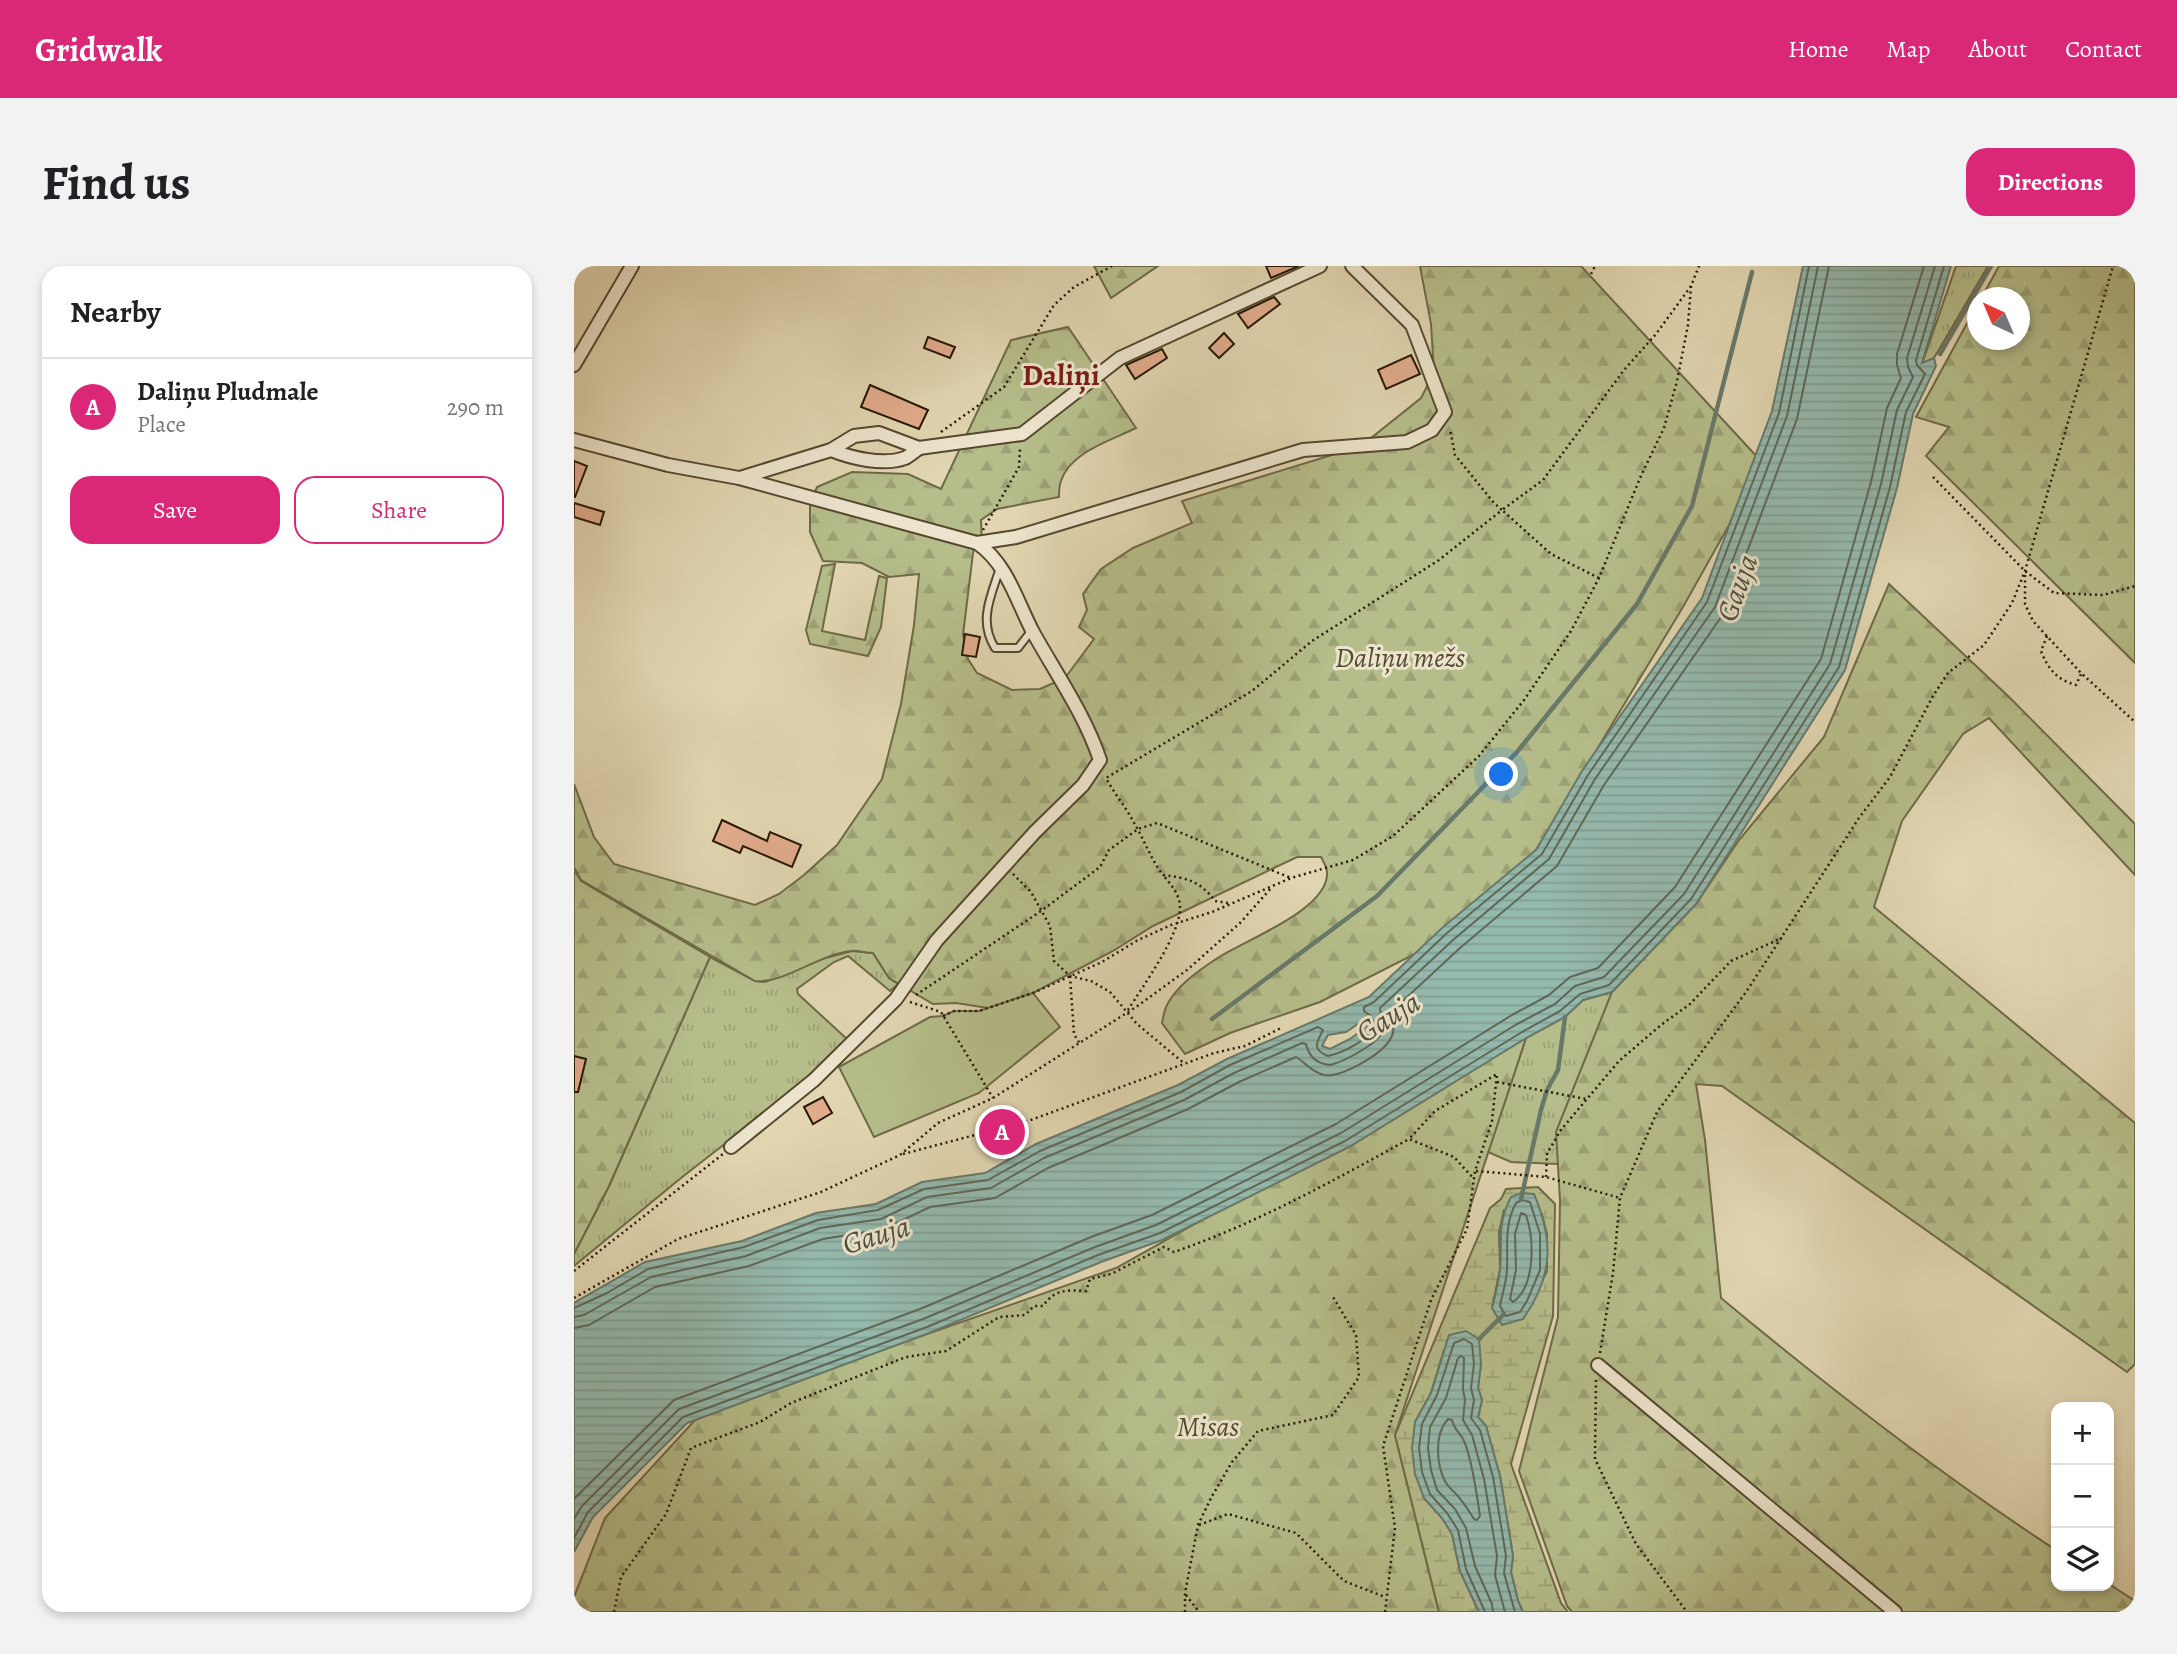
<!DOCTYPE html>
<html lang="en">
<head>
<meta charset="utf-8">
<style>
  :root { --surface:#fff; --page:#f2f2f2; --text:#202124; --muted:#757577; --line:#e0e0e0; --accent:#db2777 }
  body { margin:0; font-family:Alegreya,serif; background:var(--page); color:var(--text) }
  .controls { position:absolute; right:21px; bottom:21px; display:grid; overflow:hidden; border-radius:14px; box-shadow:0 4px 10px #0003 }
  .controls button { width:63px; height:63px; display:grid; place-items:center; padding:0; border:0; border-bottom:2px solid var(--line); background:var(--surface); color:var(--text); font:35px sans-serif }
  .compass { position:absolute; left:1393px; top:21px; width:63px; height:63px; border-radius:50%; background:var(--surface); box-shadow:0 4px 10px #0003; rotate:316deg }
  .you { position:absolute; left:928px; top:509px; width:24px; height:24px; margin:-18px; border:5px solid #fff; border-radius:50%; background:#1a73e8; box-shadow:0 0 0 10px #1a73e833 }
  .badge { display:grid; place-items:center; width:46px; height:46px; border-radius:50%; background:var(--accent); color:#fff; font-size:23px; font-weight:700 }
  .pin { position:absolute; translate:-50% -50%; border:4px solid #fff; box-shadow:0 2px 7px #0006 }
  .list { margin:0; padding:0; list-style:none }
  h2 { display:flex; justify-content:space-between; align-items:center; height:91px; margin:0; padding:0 28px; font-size:30px }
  h2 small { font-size:23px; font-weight:400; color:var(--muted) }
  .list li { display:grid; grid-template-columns:46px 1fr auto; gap:21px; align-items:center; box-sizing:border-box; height:98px; padding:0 28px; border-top:2px solid var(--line) }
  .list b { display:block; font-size:26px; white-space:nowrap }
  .list p { margin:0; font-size:23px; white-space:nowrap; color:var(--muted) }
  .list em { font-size:23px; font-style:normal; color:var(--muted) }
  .actions { display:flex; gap:14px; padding:21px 28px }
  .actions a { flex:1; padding:16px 0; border:2px solid var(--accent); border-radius:21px; text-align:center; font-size:24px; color:var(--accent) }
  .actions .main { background:var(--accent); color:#fff }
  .icon { flex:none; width:38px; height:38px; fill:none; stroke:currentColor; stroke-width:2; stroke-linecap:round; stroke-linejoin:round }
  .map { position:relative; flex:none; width:1561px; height:1346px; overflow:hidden; border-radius:21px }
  header { display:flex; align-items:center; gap:42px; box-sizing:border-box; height:98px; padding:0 35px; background:var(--accent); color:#fff }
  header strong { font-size:33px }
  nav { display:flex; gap:38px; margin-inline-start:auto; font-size:24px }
  .intro { display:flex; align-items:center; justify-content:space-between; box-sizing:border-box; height:168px; padding:0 42px }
  h1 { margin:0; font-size:49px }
  .button { padding:18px 32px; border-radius:21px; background:var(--accent); color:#fff; font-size:24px; font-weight:700 }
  main { display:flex; gap:42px; padding:0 42px }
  aside { flex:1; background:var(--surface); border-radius:21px; box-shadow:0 4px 10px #0003 }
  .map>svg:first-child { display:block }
  .grass { fill:url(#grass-tufts); stroke:#6e6a47; stroke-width:2 }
  .forest { fill:url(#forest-firs); stroke:#6e6a47; stroke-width:2 }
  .wetland { fill:url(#wetland-marsh); stroke:#6e6a47; stroke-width:2; fill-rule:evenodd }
  .garden { fill:#b5bd8a; stroke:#6e6a47; stroke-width:2 }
  .water { fill:url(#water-rules); stroke:#687969; stroke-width:2; fill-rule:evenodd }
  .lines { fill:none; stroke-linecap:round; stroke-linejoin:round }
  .shore { stroke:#5e6858; stroke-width:2 }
  .stream { stroke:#687969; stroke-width:4.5 }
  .building { fill:#e1ac8d; stroke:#271804; stroke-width:2 }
  .lane-casing { stroke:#56482f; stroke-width:10 }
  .street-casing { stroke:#56482f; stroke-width:16 }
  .path { stroke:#271804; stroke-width:2.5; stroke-dasharray:2 3.5; stroke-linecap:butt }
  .lane { stroke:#ece4cc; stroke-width:6 }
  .street { stroke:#ece4cc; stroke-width:12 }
  .labels { text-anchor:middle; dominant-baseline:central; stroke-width:6; stroke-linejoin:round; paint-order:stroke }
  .park-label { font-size:28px; font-style:italic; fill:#524a2c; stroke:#ece4cc }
  .neighbourhood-label { font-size:30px; font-weight:bold; fill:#7a1f14; stroke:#ece4cc }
  .water-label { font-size:30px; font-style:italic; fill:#4d503f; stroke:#ece4cc }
</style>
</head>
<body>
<header>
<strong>Gridwalk</strong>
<nav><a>Home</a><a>Map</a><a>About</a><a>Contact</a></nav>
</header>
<div class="intro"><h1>Find us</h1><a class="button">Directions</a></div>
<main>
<aside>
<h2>Nearby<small></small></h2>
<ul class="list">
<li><span class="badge">A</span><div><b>Daliņu Pludmale</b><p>Place</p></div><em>290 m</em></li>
</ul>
<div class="actions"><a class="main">Save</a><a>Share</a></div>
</aside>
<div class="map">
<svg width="1561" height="1346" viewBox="0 0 1561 1346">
  <defs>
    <pattern id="grass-tufts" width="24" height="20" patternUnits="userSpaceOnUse" patternTransform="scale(1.75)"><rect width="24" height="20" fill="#b5bd8a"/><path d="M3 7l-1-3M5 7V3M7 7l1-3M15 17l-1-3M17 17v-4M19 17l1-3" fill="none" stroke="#9ca275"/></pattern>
    <pattern id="forest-firs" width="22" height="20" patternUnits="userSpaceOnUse" patternTransform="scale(1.75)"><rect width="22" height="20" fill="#b5bd8a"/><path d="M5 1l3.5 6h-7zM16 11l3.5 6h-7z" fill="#9ca275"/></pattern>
    <pattern id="wetland-marsh" width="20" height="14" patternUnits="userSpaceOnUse" patternTransform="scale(1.75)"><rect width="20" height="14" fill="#b5bd8a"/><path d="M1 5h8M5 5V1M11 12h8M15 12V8" fill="none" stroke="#9ca275"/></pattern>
    <pattern id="water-rules" width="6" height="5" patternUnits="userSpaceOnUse" patternTransform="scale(1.75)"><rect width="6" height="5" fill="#94b9ad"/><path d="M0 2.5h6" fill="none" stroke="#809e93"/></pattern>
  </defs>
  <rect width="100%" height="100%" fill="#e1d6b1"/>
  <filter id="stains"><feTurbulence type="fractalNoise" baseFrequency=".00286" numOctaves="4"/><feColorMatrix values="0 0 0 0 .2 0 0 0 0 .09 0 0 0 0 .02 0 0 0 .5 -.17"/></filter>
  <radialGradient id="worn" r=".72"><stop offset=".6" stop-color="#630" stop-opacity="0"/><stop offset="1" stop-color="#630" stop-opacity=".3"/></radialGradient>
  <g class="grass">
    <path d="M 1382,0 L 1414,0 L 1360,92 L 1348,98 Z"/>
    <path d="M 278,685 L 299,687 L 315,712 L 324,718 L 316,725 L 274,690 L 260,696 L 223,723 L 224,728 L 274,774 L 234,813 L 107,912 L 0,1000 L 0,988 L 35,920 L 136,691 L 181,715 L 191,716 L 248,693 Z"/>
    <path d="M 1038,726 L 984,862 L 984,898 L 937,896 L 914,886 L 952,772 L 991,751 L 1009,734 Z"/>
  </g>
  <g class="forest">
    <path d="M 520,0 L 584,0 L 537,32 Z"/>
    <path d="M 846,0 L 1007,0 L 1185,193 L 1155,259 L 1109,341 L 962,584 L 841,688 L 746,736 L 656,767 L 611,788 L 588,757 C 589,752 590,746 592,741 C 601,721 624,705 642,693 C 668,675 756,644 753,606 C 753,601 749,595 747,591 L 723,591 L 579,660 L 539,685 L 459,727 L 414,742 L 382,737 L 359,738 L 315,712 L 299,687 C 292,687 284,684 277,685 C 245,688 210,718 181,715 L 7,614 L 0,601 L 0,518 L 20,571 L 40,598 L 181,639 L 205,628 L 230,609 L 263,579 L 308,513 L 327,438 L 340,359 L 345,308 L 315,311 L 288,297 L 249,295 L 236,266 L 236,233 L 238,233 L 243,221 L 278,206 L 334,208 L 367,223 L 437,74 L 494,61 L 562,162 C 538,174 496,186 487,215 C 485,220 485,226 485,231 L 423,243 L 407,254 L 408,280 L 400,279 L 389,369 L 394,393 L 403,407 L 438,424 L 466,423 L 491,412 L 520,373 L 505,361 L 513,344 L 509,328 L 527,303 L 559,282 L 618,257 L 608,235 L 787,180 L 847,132 L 860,107 L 857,58 Z"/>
    <path d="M 1425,0 L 1561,0 L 1561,397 L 1352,190 L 1375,161 L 1342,151 L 1403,39 L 1404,74 L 1446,74 L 1446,32 L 1408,31 Z"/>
    <path d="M 261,298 L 248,365 L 291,374 L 305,310 L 313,312 L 307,361 L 294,390 L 236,378 L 232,364 L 248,300 Z"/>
    <path d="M 1315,318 L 1434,430 L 1561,558 L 1561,609 L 1415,452 L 1389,468 L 1328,555 L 1300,641 L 1561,857 L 1561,1098 L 1553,1106 L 1148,820 L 1122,818 L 1131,874 L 1147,1032 C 1254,1121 1365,1208 1482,1284 L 1482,1320 L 1535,1318 L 1561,1335 L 1561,1346 L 998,1346 L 993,1340 L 945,1205 L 984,1051 L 986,934 L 982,866 L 1038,726 L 1122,638 L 1165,574 L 1250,471 Z"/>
    <path d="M 0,604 L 7,615 L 136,691 L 35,920 L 0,988 Z"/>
    <path d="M 952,772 L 821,1169 L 865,1346 L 0,1346 L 0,1331 L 31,1252 L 121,1154 L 256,1102 L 542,1002 Z"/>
  </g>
  <path class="wetland" d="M 964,921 L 981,938 L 979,1050 L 937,1198 L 987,1337 L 994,1346 L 949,1346 L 944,1335 L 937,1306 L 939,1290 L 926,1210 L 912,1160 L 904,1151 L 908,1134 L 904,1122 L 907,1098 L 870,1084 L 857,1127 L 841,1156 L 850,1232 L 868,1252 L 878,1268 L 886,1305 L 905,1346 L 865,1346 L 821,1169 L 916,942 L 927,933 L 932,923 ZM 930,944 L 968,948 L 973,968 L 973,1005 L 949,1053 L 940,1055 L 918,1042 L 926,1003 L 925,966 Z"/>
  <path class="garden" d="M 459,727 L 486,761 L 405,827 L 300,871 L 265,801 L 356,751 L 369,750 L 380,745 L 405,745 Z"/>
  <g class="water">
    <path d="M 1229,0 L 1377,0 L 1348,97 L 1360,92 L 1362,100 L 1339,148 L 1323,222 L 1271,404 L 1122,638 L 1038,726 L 1009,734 L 991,751 L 952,772 L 775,881 L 588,974 L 527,996 L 355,1067 L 113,1157 L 19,1251 L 0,1286 L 0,1037 L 71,996 L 168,975 L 242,947 L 302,938 L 348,916 L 411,907 L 462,878 L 604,819 L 653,793 L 795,731 L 868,662 L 962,584 L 1008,505 L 1128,332 L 1198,145 ZM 791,753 L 794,760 L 776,773 L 756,783 L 748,780 L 754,769 L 772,766 Z"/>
    <path d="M 947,927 L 960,928 C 980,975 979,1010 949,1053 L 928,1059 L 918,1042 C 921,1030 925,1016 926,1003 C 929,974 922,960 937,931 Z"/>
    <path d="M 892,1065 L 905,1073 L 907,1098 L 904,1122 L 908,1134 L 904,1151 L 912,1160 L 926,1210 L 939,1290 L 937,1306 L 944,1335 L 949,1346 L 905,1346 L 886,1305 L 878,1268 L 868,1252 L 850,1232 L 841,1208 L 838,1182 L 841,1156 L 857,1127 L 875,1069 Z"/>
  </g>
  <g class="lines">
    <g class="shore">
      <path d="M 948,934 L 956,936 L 966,968 L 966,1004 L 953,1035 L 946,1046 L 932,1050 L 926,1040 C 928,1028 933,1015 933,1002 C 934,979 930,959 942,937 Z"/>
      <path d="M 947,947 L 952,949 C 960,972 962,1020 939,1036 L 936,1033 L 942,1004 L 941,968 Z"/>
      <path d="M 0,1042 L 33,1027 L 74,1003 L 170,981 L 244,954 L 304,944 L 350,923 L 414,914 L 466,885 L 607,826 L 656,799 L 744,761 L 749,764 C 742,777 738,784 754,790 C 768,787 799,773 800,757 L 797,750 L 790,745 L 790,741 L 800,736 L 873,667 L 968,588 L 1014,509 L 1133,336 L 1205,147 L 1235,0"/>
      <path d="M 0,1051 L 10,1049 L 77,1011 L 172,990 L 246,962 L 307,953 L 353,931 L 417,922 L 470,892 L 610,834 L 660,807 L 728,777 L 732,778 C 735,791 743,798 756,799 C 769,796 804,778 809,765 C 811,757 806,749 806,742 L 879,674 L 975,593 L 1021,513 L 1141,341 L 1213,150 L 1244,0"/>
      <path d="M 0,1062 L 15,1059 L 81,1021 L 175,1000 L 249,973 L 310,963 L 356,941 L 421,932 L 474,902 L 614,843 L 665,816 L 722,791 C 731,796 737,806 750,809 C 767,812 809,788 817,772 C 822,763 818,754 818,745 L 886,682 L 983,600 L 1030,519 L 1150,347 L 1223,153 L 1255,0"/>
      <path d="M 874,1153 L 878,1154 C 880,1163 885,1166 889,1173 C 898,1190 903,1231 906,1250 L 903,1254 L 900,1253 C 896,1247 892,1240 887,1234 C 883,1228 876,1223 872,1217 C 862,1199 860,1168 874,1153 Z"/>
      <path d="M 0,1233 L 100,1134 L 346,1043 L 517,971 L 578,949 L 762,858 L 938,749 L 975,729 L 996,711 L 1024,702 L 1101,621 L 1247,393 L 1297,216 L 1313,142 L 1327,112 L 1323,99 L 1323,88 L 1350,0"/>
      <path d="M 0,1253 L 8,1240 L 105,1143 L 349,1053 L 521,981 L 582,959 L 767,867 L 943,758 L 981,738 L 1001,720 L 1030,711 L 1110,628 L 1256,398 L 1307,218 L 1323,144 L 1339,111 L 1334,101 L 1333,92 L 1361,0"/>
      <path d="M 0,1272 L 14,1246 L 109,1151 L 353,1061 L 524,989 L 586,967 L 771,875 L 948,766 L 986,745 L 1006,728 L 1035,719 L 1117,633 L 1265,401 L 1316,221 L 1332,146 L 1351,108 L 1343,99 L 1342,94 L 1370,0"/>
      <path d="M 911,1346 L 892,1303 L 884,1264 L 873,1247 L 856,1228 L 848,1206 L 845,1182 L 848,1158 L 863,1129 L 880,1077 L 890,1073 L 898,1078 L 900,1098 L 897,1122 L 900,1134 L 897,1152 L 906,1164 L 919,1211 L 932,1290 L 930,1307 L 941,1346"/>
      <path d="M 919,1346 L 918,1338 L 901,1300 L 892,1262 L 881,1243 L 863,1224 L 857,1204 L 854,1182 L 856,1161 L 872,1132 L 884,1092 L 887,1090 L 890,1092 L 889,1123 L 891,1134 L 889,1154 L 898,1169 L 910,1213 L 923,1290 L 921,1309 L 931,1346"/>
    </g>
    <g class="stream">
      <path d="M 1366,88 L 1417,0"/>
      <path d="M 638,753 L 803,630 L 943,486 L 1063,338 L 1118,240 L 1178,6"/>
      <path d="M 947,933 L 967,844 L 973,824 L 984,804 L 991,751"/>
      <path d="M 905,1073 L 929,1049"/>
    </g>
  </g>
  <g class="building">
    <path d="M 692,0 L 725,0 L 697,12 Z"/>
    <path d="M 700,31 L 706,38 L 674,62 L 664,48 Z"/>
    <path d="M 650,67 L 660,78 L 645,92 L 635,82 Z"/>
    <path d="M 354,71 L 381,81 L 376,92 L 350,82 Z"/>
    <path d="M 588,83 L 593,92 L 561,113 L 552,99 Z"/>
    <path d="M 837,89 L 846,108 L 812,123 L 804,104 Z"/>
    <path d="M 296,119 L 354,144 L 345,163 L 287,141 Z"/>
    <path d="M 0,195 L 13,200 L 1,231 L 0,231 Z"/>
    <path d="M 0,237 L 30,246 L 26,259 L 0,251 Z"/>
    <path d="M 391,368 L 406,371 L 402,391 L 388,389 Z"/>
    <path d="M 148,554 L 193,575 L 196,566 L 227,579 L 218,601 L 169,580 L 166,587 L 139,575 Z"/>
    <path d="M 0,790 L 12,793 L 4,826 L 0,826 Z"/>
    <path d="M 249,831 L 258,847 L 239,858 L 230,841 Z"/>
  </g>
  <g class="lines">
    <defs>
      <path id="lane" d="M 426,302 C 417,330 404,355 421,382 L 444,382 L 458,364"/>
      <g id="street">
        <path d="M 0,99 L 58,0"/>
        <path d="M 0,174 L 94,199 L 165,212 L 403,277 C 434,298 443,337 460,368 C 483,409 511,449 526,494 L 509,519 L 461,566 L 363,674 L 322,733 L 240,814 L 157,881"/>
        <path d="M 345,182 L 448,168 L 546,92 L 746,0"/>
        <path d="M 166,212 L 257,184 L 280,170 L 305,167 L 345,182 C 341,185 335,190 331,192 C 309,200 277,192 257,184"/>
        <path d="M 403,277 L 442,271 L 729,184 L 833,176 L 858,164 L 871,146 L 838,59 L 778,0"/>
        <path d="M 1024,1099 L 1321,1346"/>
      </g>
    </defs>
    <use href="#lane" class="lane-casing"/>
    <use href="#street" class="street-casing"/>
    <g class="path">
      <path d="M 1017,8 L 1021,0"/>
      <path d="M 367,166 L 430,121 L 480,39 L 500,21 L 538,0"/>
      <path d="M 1359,211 L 1451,305 L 1480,327 L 1529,329 L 1561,320"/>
      <path d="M 409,264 L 445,201 L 446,182"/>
      <path d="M 1451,309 L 1451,338 L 1459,355 L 1507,407 L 1561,456"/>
      <path d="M 1025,312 L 977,288 L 928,244 L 969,214 L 1050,104 L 1082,68 L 1117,20 L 1125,0"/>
      <path d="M 1473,370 L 1467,385 C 1474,403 1483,414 1502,419 L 1507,408"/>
      <path d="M 439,608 L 457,626 L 476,660 L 480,695 L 496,710 L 517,715 L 536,726 L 563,758 L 611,798"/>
      <path d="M 654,637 L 641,635 C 626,615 613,612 589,609 C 576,592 570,573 559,555 C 551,540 540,527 532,512 L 678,425 L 738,375 L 865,294 L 928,244 L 920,237 L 881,189 L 876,163"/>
      <path d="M 496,710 L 500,768 L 506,778"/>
      <path d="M 342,729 L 467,645 L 526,601 L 535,584 L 564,563 L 583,557 L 717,612"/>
      <path d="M 336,736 L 367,746 L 419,832"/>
      <path d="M 554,744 C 569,720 606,669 606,642 C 606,628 597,619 589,609"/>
      <path d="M 369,750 L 380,745 L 405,745 L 459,727 L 528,696 L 564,674 L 597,659 L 638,646 L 717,612 L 779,594 L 819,570 L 905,490 L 950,434 L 997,365 L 1025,312 L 1066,212 L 1090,162 L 1103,115 L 1114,59 L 1117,20"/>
      <path d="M 923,816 L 1012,833"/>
      <path d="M 329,888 L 454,855 L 640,787 L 671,780 L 707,762"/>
      <path d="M 902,905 L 972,911 L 1046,932"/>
      <path d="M 972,911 L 973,888 L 986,865 L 1045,795 L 1087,759 L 1116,738 L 1157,695 L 1208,672"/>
      <path d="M 0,1005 L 149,888"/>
      <path d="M 0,1032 L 104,973 L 247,926 L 326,889 L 364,857 L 419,832 L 562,741 L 613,704 L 666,657 L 698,621"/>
      <path d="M 1026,1087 L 1039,1007 L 1046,932 L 1083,846 L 1172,726 L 1285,552 L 1316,511 L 1359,430 L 1374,407 L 1410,379 L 1438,337 L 1451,305 L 1539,0"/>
      <path d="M 1022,1114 L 1021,1193 L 1062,1278 L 1113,1346"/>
      <path d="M 625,1259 L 654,1248 L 722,1267 L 770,1315 L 811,1331"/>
      <path d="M 612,1329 L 625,1346"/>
      <path d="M 40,1346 L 47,1311 L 92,1248 L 117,1182 L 186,1156 L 217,1137 L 332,1091 L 372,1085 L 425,1051 L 451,1049 L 460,1040 L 469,1040 C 481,1023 492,1024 512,1025 L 516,1013 L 537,1008 L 590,981 L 600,986 C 683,957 759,915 835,873 L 880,891 L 900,913"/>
      <path d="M 611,1346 L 611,1327 L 624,1259 L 638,1230 L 658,1196 L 684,1165 L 759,1149 L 785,1111 L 782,1069 L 759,1031"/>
      <path d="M 811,1346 L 821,1262 L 809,1180 L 857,1034 L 893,963 L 901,905 L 918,855 L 923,808 L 861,845 L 835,873"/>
    </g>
    <use href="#lane" class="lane"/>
    <use href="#street" class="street"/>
  </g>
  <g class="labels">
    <g class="park-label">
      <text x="826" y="392">Daliņu mežs</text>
      <text x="634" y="1161">Misas</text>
    </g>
    <g class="neighbourhood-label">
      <text x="487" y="109">Daliņi</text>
    </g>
    <g class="water-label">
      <text transform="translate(1163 322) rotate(-70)">Gauja</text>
      <text transform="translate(814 751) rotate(-32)">Gauja</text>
      <text transform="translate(302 969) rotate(-17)">Gauja</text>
    </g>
  </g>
  <rect width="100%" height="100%" filter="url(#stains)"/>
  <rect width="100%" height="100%" fill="url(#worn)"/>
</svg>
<div class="controls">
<button>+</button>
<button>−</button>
<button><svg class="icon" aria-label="layers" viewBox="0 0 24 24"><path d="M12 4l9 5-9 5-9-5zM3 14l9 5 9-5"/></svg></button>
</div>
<svg class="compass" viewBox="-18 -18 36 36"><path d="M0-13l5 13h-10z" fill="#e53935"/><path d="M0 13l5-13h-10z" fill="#757577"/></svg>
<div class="you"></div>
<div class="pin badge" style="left:428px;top:866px">A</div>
</div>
</main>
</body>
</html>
